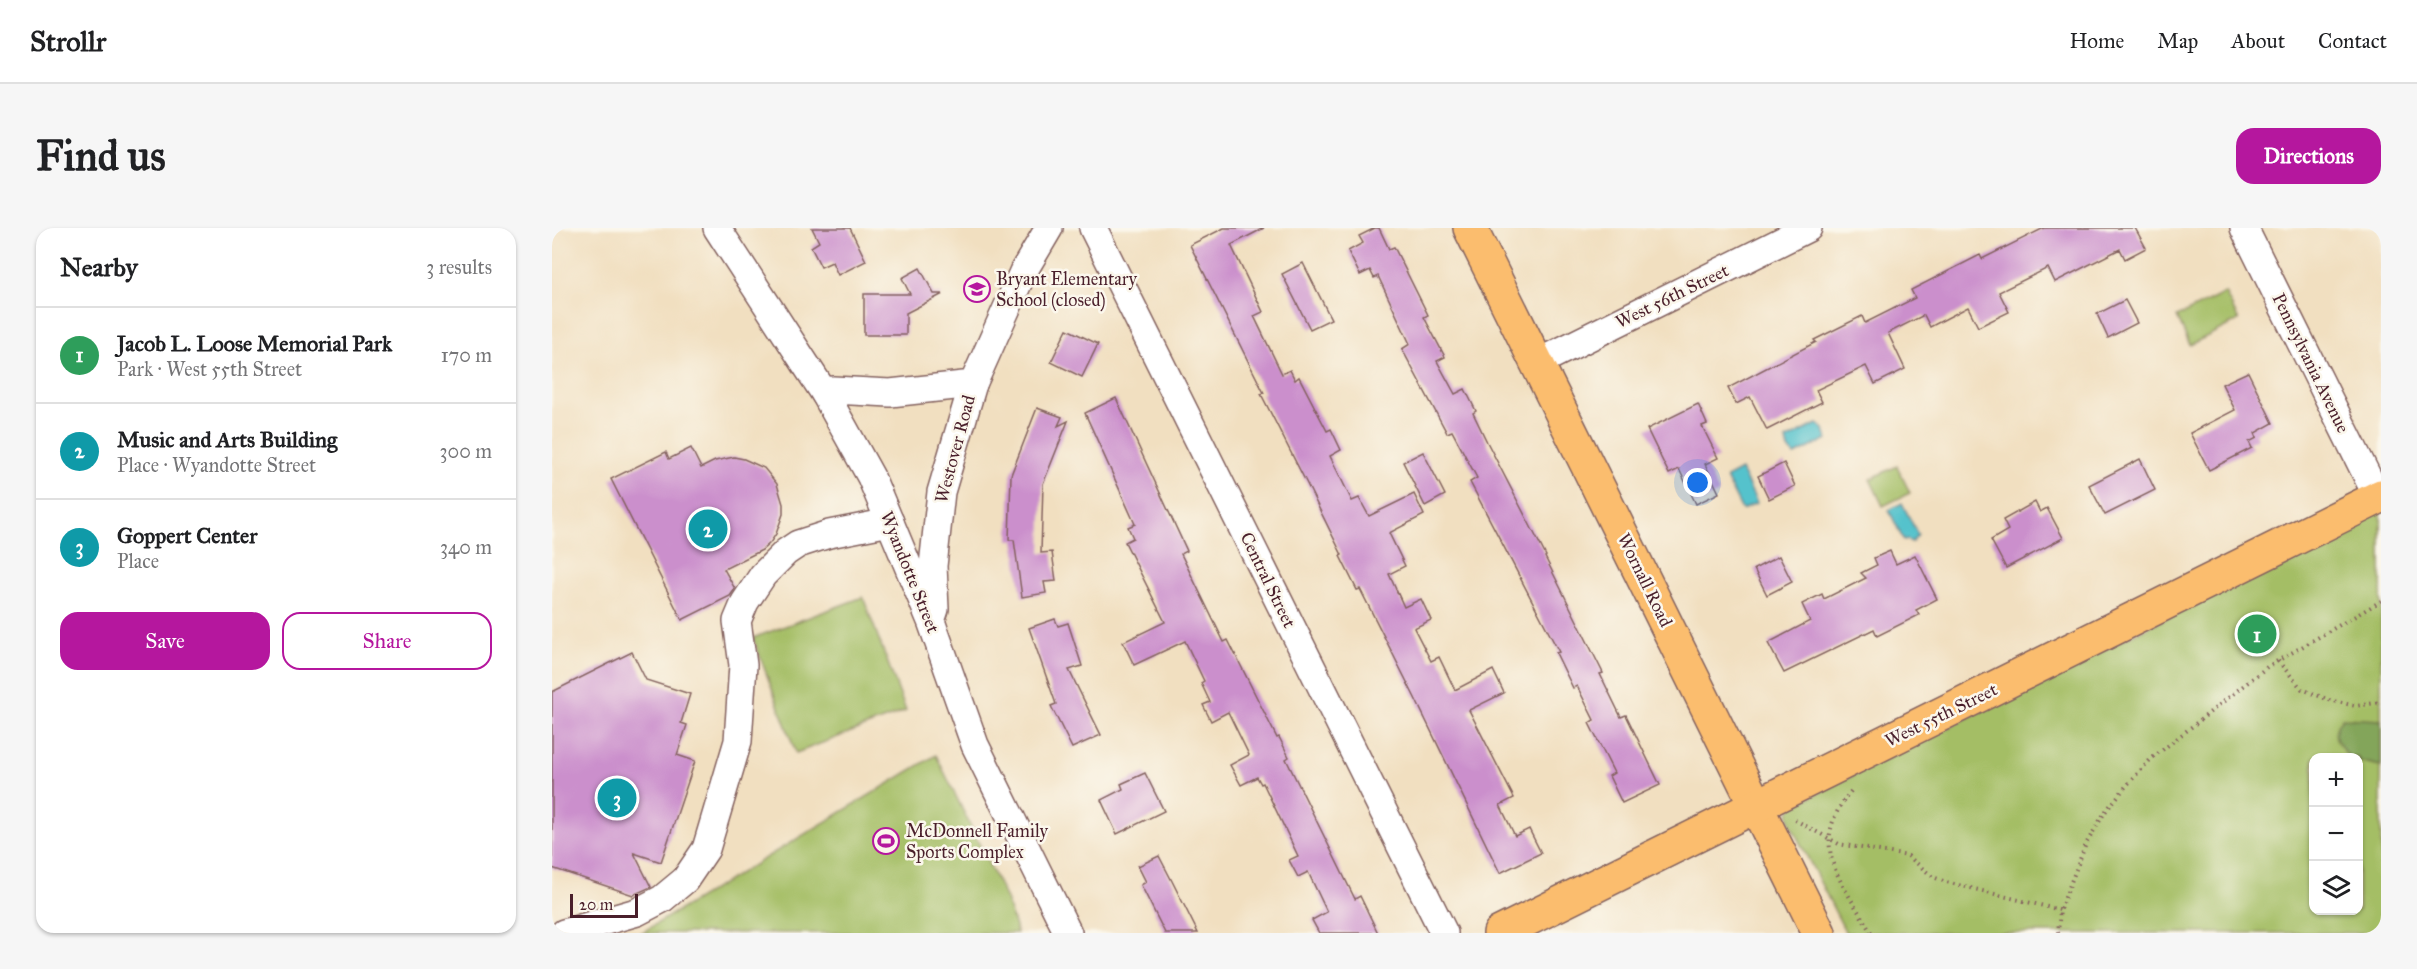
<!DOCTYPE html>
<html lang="en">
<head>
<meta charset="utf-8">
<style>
  :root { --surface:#fff; --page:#f6f6f6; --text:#202124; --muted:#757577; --line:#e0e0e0; --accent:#b5179e }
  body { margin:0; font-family:"IM FELL Great Primer",serif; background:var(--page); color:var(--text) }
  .controls { position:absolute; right:18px; bottom:18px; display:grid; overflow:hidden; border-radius:12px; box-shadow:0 2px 4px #0004 }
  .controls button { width:54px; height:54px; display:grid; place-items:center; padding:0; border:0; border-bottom:2px solid var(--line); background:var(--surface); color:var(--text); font:30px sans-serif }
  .scale { position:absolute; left:18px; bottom:15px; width:68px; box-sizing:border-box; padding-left:6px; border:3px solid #4a1f2b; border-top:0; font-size:16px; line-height:21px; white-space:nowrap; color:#4a1f2b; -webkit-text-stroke:4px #fbf7ec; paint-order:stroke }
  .you { position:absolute; left:1146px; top:255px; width:21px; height:21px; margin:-15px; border:4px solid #fff; border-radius:50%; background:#1a73e8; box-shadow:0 0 0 9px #1a73e833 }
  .badge { display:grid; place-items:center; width:39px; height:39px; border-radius:50%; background:var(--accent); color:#fff; font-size:20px; font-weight:700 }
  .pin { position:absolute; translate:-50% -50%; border:3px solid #fff; box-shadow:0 2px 6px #0006 }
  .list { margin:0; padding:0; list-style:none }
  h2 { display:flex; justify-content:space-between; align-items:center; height:78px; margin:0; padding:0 24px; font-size:26px }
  h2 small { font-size:20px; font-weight:400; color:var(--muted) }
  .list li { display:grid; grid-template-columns:39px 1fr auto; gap:18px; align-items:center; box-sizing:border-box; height:96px; padding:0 24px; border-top:2px solid var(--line) }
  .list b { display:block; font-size:22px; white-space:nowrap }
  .list p { margin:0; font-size:20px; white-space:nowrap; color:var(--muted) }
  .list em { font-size:20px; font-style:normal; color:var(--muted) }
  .actions { display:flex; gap:12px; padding:18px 24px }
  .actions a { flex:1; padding:14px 0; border:2px solid var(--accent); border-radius:18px; text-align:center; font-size:21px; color:var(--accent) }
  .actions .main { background:var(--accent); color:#fff }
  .icon { flex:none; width:33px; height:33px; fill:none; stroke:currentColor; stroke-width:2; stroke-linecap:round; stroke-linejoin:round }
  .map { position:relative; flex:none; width:1829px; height:705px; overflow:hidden; border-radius:18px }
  header { display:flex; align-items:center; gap:36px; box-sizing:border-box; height:84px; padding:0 30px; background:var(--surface); border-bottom:2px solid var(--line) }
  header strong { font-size:28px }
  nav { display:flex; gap:33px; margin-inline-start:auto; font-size:21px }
  .intro { display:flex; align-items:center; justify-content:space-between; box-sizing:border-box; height:144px; padding:0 36px }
  h1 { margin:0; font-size:42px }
  .button { padding:15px 27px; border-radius:18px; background:var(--accent); color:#fff; font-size:21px; font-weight:700 }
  main { display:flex; gap:36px; padding:0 36px }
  aside { flex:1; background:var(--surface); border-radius:18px; box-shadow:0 2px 4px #0004 }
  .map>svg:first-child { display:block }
  .green { fill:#a4be65; stroke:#776e48; stroke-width:1.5; fill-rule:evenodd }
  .forest { fill:#83a55a; stroke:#666242; stroke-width:1.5 }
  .water { fill:#55c2cc; stroke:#50707c; stroke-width:1.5 }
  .building { fill:#cb8fcc }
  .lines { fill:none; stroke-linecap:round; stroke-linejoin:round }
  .minor-casing { stroke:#84625f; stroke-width:30 }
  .major-casing { stroke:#84625f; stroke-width:36 }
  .path { stroke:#84625f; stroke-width:4; stroke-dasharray:1.5 4.5; stroke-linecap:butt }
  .minor { stroke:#fff; stroke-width:27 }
  .major { stroke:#fbbd6e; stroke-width:33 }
  .labels { text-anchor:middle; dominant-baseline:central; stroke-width:5; stroke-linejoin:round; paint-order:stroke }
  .poi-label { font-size:18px; fill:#4a1f2b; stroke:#fbf7ec; text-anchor:start }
  .street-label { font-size:18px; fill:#4a1f2b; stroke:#fbf7ec }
</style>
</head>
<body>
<header>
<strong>Strollr</strong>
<nav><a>Home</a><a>Map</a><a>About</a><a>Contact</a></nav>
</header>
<div class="intro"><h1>Find us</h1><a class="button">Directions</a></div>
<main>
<aside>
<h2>Nearby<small>3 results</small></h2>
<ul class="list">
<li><span class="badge" style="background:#2e9e5b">1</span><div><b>Jacob L. Loose Memorial Park</b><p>Park · West 55th Street</p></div><em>170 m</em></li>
<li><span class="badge" style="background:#0f9aa8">2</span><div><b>Music and Arts Building</b><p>Place · Wyandotte Street</p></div><em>300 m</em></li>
<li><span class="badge" style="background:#0f9aa8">3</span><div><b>Goppert Center</b><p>Place</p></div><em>340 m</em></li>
</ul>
<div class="actions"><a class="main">Save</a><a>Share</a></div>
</aside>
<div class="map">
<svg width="1829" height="705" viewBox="0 0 1829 705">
  <rect width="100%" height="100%" fill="#fbf7ec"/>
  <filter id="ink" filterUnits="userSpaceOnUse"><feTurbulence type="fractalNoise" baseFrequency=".0167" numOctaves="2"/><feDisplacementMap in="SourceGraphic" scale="12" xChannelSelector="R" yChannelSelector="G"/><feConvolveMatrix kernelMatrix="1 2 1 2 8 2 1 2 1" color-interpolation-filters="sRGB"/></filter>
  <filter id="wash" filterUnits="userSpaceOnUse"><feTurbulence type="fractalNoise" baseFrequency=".008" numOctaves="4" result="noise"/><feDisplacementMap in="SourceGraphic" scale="24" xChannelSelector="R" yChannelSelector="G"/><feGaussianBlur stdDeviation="1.35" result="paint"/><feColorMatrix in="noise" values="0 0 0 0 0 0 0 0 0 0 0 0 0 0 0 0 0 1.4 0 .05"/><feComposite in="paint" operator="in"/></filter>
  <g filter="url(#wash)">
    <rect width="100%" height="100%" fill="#f1dfc0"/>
    <g class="green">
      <path d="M 1673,65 L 1687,92 L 1638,117 L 1625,89 Z"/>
      <path d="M 1345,238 L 1358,265 L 1331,278 L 1318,251 Z"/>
      <path d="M 1829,282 L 1829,705 L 1294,705 L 1238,595 L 1237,585 L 1240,578 ZM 1762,530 L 1806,530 L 1806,682 L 1762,682 Z"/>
      <path d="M 311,369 L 354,483 L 244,525 L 201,410 Z"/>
      <path d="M 384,527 L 454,671 L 465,705 L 89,705 Z"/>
    </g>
    <path class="forest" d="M 1790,490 L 1829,492 L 1829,538 L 1807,533 L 1806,530 L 1797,529 C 1785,514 1777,507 1790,490 Z"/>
    <g class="water">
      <path d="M 1265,196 L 1272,201 L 1275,211 L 1243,227 L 1236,221 L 1234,212 Z"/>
      <path d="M 1189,242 L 1205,275 L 1190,282 L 1174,250 Z"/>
      <path d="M 1350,275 L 1366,307 L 1360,314 L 1355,312 L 1352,313 L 1337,282 Z"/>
    </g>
    <g id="blocks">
      <g class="building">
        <path d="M 260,0 L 298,0 L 314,33 L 286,47 L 280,34 L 269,39 L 259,19 L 267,14 Z"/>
        <path d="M 672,0 L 712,0 L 679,17 L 711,84 L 702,88 L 730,146 L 738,142 L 743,152 L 747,149 L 775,203 L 779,201 L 789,222 L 778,228 L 800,273 L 807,270 L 817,288 L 862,266 L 872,287 L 837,305 L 853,338 L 837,346 L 852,379 L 869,371 L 879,392 L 862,400 L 879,433 L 887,429 L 903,462 L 941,442 L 952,465 L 917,482 L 962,570 L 948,577 L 963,608 L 977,601 L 989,625 L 948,645 L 862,468 L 808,361 L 805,362 L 788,328 L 790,327 L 754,254 L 709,166 L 712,165 L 638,17 Z"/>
        <path d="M 823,0 L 827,0 L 837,21 L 842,19 L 876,87 L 872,89 L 893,129 L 885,133 L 903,166 L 913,161 L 924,183 L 921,185 L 935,214 L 994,328 L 993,329 L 1051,445 L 1048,446 L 1069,489 L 1074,487 L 1108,557 L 1070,575 L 1057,548 L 1062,545 L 1037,495 L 1042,492 L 1025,458 L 1021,460 L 1004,425 L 1007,424 L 918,254 L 925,250 L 900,203 L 895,205 L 850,121 L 858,116 L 826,48 L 822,50 L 818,42 L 808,47 L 796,23 L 811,15 L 807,8 Z"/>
        <path d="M 1492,0 L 1583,0 L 1594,20 L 1573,31 L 1568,21 L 1503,54 L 1496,40 L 1447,64 L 1457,84 L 1426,99 L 1416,79 L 1378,99 L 1372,87 L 1336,105 L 1353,141 L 1323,156 L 1314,138 L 1264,162 L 1270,174 L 1215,202 L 1198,169 L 1184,176 L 1176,160 L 1264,114 L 1262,112 L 1310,88 L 1313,95 L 1363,70 L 1359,62 L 1428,27 L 1430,31 Z"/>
        <path d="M 751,35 L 779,91 L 758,101 L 730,46 Z"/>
        <path d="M 368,40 L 382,66 L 391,66 L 354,85 L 354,107 L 312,107 L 312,66 L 358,66 L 350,50 Z"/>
        <path d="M 1573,72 L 1585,95 L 1556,110 L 1545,86 Z"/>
        <path d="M 515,101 L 546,116 L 530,149 L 499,134 Z"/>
        <path d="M 1696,144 L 1721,195 L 1703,205 L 1705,210 L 1697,214 L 1700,220 L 1657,242 L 1638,205 L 1683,182 L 1670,156 Z"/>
        <path d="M 564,170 L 635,323 L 629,326 L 672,414 L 676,412 L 725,510 L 727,509 L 737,529 L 734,531 L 803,671 L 808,668 L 826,705 L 767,705 L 760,692 L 775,684 L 756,644 L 746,649 L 737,632 L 746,628 L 711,555 L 709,556 L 705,549 L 689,557 L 678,537 L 697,527 L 676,484 L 659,493 L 651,477 L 658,474 L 649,455 L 652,453 L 633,413 L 582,437 L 571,414 L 613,394 L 573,314 L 581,310 L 576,299 L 583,296 L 533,185 Z"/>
        <path d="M 1146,176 L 1155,196 L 1150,198 L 1166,230 L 1153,236 L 1167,265 L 1144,276 L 1127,241 L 1117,246 L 1095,201 Z"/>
        <path d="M 485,180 L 510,189 L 506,198 L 516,193 L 491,256 L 489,325 L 500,324 L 504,353 L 492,354 L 494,365 L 470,369 L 462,312 L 457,312 L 459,247 Z"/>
        <path d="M 139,220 L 149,240 L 163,233 L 182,229 L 192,231 L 212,240 L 225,256 L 231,276 L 231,286 L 224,306 L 218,315 L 210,322 L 172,341 L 183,361 L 178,368 L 130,392 L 59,251 L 114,224 L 117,231 Z"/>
        <path d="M 871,224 L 893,267 L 873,278 L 851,234 Z"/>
        <path d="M 1588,231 L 1603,262 L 1553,287 L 1537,257 Z"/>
        <path d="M 1232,235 L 1243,258 L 1217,271 L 1206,248 Z"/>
        <path d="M 1483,274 L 1488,284 L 1495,280 L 1511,310 L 1454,340 L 1439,312 L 1456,302 L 1451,292 Z"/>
        <path d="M 1338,323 L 1344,336 L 1363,327 L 1385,371 L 1364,382 L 1367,387 L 1325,408 L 1322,401 L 1232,445 L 1216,415 L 1258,393 L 1250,376 L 1270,366 L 1272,371 L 1314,350 L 1309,345 L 1325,337 L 1322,330 Z"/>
        <path d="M 1227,328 L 1240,354 L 1215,367 L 1202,341 Z"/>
        <path d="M 503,391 L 506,398 L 516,395 L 530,438 L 517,442 L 549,507 L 520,520 L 499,478 L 504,476 L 477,400 Z"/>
        <path d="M 80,424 L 94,452 L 138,466 L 129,495 L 135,497 L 125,527 L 143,533 L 109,634 L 82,625 L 99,659 L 81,667 L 0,640 L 0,464 Z"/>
        <path d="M 593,545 L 612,583 L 565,606 L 549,572 L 571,561 L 569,556 Z"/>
        <path d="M 607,628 L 620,653 L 646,705 L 613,705 L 589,657 L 594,654 L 586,638 Z"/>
      </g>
    </g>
  </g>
  <g filter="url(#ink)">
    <use href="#blocks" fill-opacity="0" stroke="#84625f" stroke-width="1.5"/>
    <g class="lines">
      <defs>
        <g id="minor">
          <path d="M 165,0 L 273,166 L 319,249 L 379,393 L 423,517 L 516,705"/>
          <path d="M 541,0 L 892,705"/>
          <path d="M 1692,0 L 1826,270"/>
          <path d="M 985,135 L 1256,0"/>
          <path d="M 273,166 L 281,162 L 338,165 L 421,156 L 471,44 L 497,0"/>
          <path d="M 381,387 L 383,381 L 381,338 L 389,264 L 421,156"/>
          <path d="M 12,705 L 85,684 L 110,671 L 133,652 L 154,621 L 186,513 L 191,437 L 185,393 L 193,374 L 211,347 L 234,324 L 246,316 L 277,306 L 338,294"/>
        </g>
        <g id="major">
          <path d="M 918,0 L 1267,705"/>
          <path d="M 948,705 L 1829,268"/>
        </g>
      </defs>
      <use href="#minor" class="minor-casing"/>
      <use href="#major" class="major-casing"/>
      <g class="path">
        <path d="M 1726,433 L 1750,461 L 1777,472 L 1804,478 L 1829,474"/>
        <path d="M 1299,563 C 1253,619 1291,654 1319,705"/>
        <path d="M 1243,592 L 1287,616 L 1356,628 L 1381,649 L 1394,654 L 1508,682"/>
        <path d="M 1506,705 L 1508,682 L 1534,616 L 1553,584 L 1575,557 L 1599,531 L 1715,439 L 1829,373"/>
      </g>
      <use href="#minor" class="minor"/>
      <use href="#major" class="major"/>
    </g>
  </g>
  <defs>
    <symbol id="school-ring" viewBox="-11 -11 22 22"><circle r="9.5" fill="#fbf7ec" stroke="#b5179e" stroke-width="1.5"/><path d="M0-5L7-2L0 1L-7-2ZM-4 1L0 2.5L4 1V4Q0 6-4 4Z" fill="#b5179e"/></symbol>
    <symbol id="stadium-ring" viewBox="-11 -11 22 22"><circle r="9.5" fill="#fbf7ec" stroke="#b5179e" stroke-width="1.5"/><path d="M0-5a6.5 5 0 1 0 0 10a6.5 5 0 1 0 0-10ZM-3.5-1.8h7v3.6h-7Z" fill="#b5179e"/></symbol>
  </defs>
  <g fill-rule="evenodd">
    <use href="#school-ring" x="410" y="46" width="30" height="30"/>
    <use href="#stadium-ring" x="319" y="598" width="30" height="30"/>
  </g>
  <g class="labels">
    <g class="poi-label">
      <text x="444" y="51">Bryant Elementary<tspan x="444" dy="21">School (closed)</tspan></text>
      <text x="354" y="603">McDonnell Family<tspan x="354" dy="21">Sports Complex</tspan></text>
    </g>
    <g class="street-label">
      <text transform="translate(1120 68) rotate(-26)">West 56th Street</text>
      <text transform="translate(1759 135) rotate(64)">Pennsylvania Avenue</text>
      <text transform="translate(403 221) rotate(-75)">Westover Road</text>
      <text transform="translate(358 344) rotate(68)">Wyandotte Street</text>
      <text transform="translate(716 352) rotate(64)">Central Street</text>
      <text transform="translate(1093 352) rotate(64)">Wornall Road</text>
      <text transform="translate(1389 487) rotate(-26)">West 55th Street</text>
    </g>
  </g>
</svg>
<div class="controls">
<button>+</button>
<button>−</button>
<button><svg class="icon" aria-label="layers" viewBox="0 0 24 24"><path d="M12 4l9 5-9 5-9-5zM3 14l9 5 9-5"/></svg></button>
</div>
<div class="scale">20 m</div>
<div class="you"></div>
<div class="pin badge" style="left:1705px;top:406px;background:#2e9e5b">1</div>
<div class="pin badge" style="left:156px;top:301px;background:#0f9aa8">2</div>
<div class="pin badge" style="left:65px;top:570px;background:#0f9aa8">3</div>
</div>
</main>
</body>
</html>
